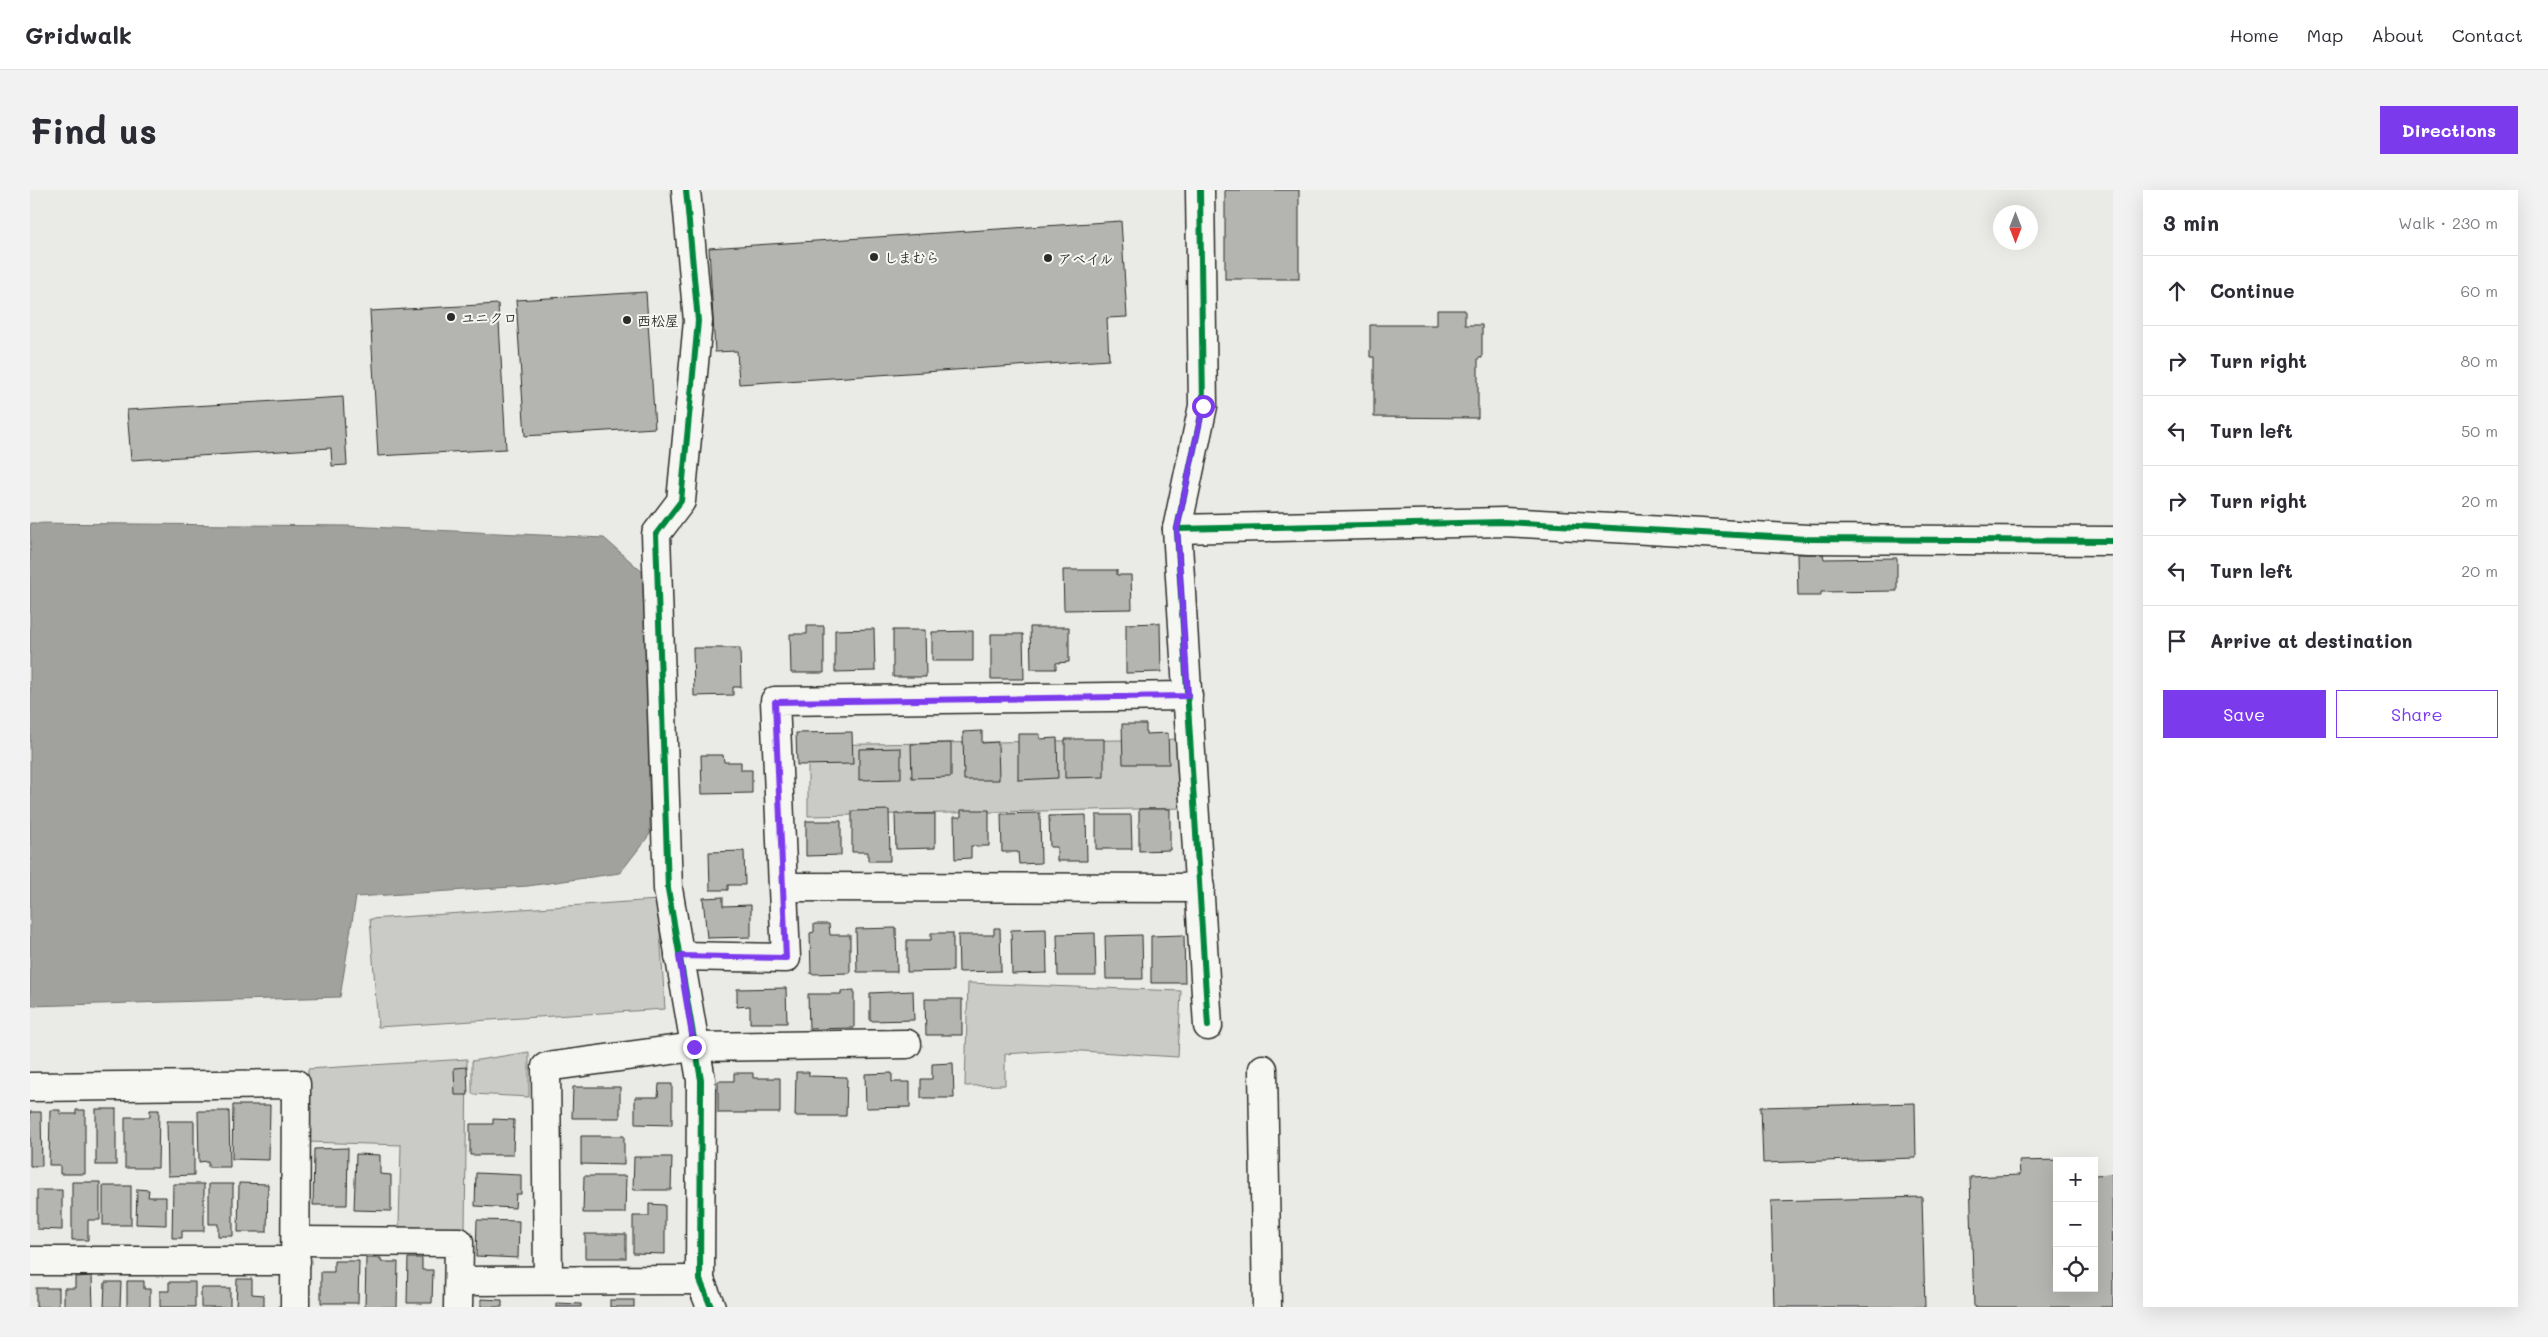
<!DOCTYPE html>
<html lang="en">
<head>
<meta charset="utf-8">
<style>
  :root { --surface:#fff; --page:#f2f2f3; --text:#2b2b33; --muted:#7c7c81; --line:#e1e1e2; --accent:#7c3aed }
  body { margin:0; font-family:Mali,"Klee One",sans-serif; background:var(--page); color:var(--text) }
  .controls { position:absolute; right:15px; bottom:15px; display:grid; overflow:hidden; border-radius:0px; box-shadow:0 5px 20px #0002 }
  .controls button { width:45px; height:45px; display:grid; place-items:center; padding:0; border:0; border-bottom:1px solid var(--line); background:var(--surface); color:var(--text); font:25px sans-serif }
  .compass { position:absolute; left:1963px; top:15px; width:45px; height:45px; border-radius:50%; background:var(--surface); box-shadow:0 5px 20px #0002; rotate:180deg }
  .stop { position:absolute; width:15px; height:15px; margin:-11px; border:4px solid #7c3aed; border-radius:50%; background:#fff }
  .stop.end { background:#7c3aed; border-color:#fff; box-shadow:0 1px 5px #0008 }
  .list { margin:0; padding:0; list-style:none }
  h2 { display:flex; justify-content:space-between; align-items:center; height:65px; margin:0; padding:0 20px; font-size:21px }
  h2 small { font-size:16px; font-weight:400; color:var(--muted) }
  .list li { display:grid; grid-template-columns:32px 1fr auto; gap:15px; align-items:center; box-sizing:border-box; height:70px; padding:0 20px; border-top:1px solid var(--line) }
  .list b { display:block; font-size:19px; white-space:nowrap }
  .list em { font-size:16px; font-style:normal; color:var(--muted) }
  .actions { display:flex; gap:10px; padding:15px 20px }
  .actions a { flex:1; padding:11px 0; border:1px solid var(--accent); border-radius:0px; text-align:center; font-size:18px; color:var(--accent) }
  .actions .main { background:var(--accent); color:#fff }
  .icon { flex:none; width:28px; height:28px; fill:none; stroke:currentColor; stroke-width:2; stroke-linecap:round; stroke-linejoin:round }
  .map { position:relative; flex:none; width:2083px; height:1117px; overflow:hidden; border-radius:0px }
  header { display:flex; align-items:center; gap:30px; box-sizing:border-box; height:70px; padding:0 25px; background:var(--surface); border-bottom:1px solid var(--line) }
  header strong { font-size:24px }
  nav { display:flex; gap:28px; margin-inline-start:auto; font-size:18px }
  .intro { display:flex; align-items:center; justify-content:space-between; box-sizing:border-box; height:120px; padding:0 30px }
  h1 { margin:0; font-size:35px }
  .button { padding:12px 22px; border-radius:0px; background:var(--accent); color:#fff; font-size:18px; font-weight:700 }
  main { display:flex; gap:30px; padding:0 30px }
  aside { flex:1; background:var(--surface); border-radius:0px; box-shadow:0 5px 20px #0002 }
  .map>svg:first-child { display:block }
  .green { fill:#cacac7; stroke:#7a7a79 }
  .water { fill:#a1a19e; stroke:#727270 }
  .building { fill:#b4b4b1; stroke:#2b2b2b }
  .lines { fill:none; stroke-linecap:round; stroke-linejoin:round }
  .minor-casing { stroke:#2b2b2b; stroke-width:31 }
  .minor { stroke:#f6f6f2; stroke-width:28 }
  .cycleway-casing { stroke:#f6f6f2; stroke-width:9 }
  .cycleway { stroke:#00873e; stroke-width:6 }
  .route { stroke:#7c3aed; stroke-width:6 }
  .poi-dot { fill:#2b2b2b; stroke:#f6f6f2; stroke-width:2 }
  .labels { text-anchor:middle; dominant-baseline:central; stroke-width:4; stroke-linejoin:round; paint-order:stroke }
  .poi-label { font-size:14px; font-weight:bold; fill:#2b2b2b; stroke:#f6f6f2; text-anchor:start }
</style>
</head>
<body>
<header>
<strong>Gridwalk</strong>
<nav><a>Home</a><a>Map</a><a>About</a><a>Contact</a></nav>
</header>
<div class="intro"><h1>Find us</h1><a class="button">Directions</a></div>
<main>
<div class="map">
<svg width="2083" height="1117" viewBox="0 0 2083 1117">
  <rect width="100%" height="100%" fill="#eaeae6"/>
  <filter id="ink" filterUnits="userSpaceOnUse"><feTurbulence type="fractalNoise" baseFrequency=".02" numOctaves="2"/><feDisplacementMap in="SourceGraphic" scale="10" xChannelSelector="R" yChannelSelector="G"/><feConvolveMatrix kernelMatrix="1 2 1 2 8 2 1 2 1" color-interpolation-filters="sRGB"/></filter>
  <g filter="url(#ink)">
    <g class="green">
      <path d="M 1154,549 L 1154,618 L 778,626 L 778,555 Z"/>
      <path d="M 628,710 L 635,819 L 348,837 L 340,729 Z"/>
      <path d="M 938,793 L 1151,801 L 1148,867 L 1036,860 L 975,864 L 975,895 L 935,896 Z"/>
      <path d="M 499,862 L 499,907 L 442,904 L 442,871 Z"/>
      <path d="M 437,869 L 435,1042 L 369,1037 L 371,955 L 277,952 L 278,879 Z"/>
    </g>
    <path class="water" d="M 0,333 L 318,336 L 574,348 L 616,385 L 620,644 L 590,683 L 498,696 L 326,707 L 310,807 L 0,816 Z"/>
    <g class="building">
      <rect x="1195" y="0" width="74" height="89"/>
      <path d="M 1091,31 L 1097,127 L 1077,128 L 1079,170 L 709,194 L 707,161 L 685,162 L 679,58 Z"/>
      <path d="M 616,102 L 625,238 L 495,246 L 486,110 Z"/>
      <path d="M 468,114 L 476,259 L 348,266 L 340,121 Z"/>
      <path d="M 1407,120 L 1435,120 L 1435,135 L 1452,135 L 1452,168 L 1448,168 L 1448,228 L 1344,227 L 1344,167 L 1340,167 L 1340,135 L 1407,135 Z"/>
      <path d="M 313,207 L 317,275 L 302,276 L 301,258 L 101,270 L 97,220 Z"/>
      <path d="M 1767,364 L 1793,364 L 1794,369 L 1867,368 L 1867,401 L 1791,402 L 1791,406 L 1768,406 Z"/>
      <path d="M 1033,380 L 1087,380 L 1087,385 L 1101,385 L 1102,419 L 1034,420 Z"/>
      <path d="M 1130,433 L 1131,482 L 1096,483 L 1096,434 Z"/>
      <path d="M 777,436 L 794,436 L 794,483 L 761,483 L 760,444 L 777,444 Z"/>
      <path d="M 1000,437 L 1039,437 L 1039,472 L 1026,473 L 1026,479 L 1001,479 Z"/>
      <path d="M 844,439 L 845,481 L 805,482 L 805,440 Z"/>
      <path d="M 863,440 L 895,440 L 896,487 L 863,487 Z"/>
      <path d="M 943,441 L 943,471 L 902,471 L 902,442 Z"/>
      <path d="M 961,444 L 993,444 L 994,489 L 961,489 Z"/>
      <path d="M 663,458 L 710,458 L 711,497 L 703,497 L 703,505 L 664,506 Z"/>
      <path d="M 1092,534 L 1116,534 L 1116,544 L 1138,543 L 1139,574 L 1093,574 Z"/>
      <path d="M 952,541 L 952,553 L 968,552 L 969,590 L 934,590 L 933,542 Z"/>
      <path d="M 822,542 L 823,574 L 767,575 L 766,543 Z"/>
      <path d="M 988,544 L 1010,544 L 1010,549 L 1027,548 L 1028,588 L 988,590 Z"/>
      <path d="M 1035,549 L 1074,549 L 1074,587 L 1035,588 Z"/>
      <path d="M 921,553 L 921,587 L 882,588 L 881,554 Z"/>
      <path d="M 871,558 L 871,589 L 829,590 L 829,559 Z"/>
      <path d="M 671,565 L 693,565 L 694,572 L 711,572 L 711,580 L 722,580 L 722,603 L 672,604 Z"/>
      <path d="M 1109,619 L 1140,619 L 1140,660 L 1109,661 Z"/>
      <path d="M 859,620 L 860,671 L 838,671 L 838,662 L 822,662 L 822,621 Z"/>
      <path d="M 931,620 L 959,620 L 959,656 L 941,656 L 941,668 L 925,669 L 924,627 L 931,627 Z"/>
      <path d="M 1010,623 L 1011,673 L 989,674 L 988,662 L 972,662 L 971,624 Z"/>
      <path d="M 865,624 L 905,624 L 905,658 L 866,659 Z"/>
      <path d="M 1056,625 L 1057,671 L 1027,671 L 1027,657 L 1020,657 L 1019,626 Z"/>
      <path d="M 1066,625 L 1101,625 L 1102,659 L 1066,659 Z"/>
      <path d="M 776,631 L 811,631 L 811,665 L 776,666 Z"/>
      <path d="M 714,661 L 715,695 L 698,695 L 698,700 L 680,700 L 679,662 Z"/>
      <path d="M 693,707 L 693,716 L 721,715 L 721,747 L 677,748 L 673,708 Z"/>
      <path d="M 784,734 L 799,734 L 800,745 L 820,745 L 820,783 L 781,784 L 780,743 L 784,742 Z"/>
      <path d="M 866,738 L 867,782 L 827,782 L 826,739 Z"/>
      <path d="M 964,738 L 970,738 L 971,781 L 929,782 L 928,745 L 964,745 Z"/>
      <path d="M 1016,739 L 1017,783 L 982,784 L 981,740 Z"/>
      <path d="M 901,743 L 923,743 L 923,781 L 877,782 L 877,750 L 901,750 Z"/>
      <path d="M 1065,743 L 1066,786 L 1028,786 L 1027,744 Z"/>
      <path d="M 1112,745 L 1113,789 L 1076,789 L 1075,746 Z"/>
      <path d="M 1154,745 L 1155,793 L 1121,793 L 1121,746 Z"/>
      <path d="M 756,798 L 757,833 L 720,833 L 720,816 L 707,817 L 707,799 Z"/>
      <path d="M 824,800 L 824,838 L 779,839 L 778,804 L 811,804 L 811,801 Z"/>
      <path d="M 883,801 L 884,830 L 840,831 L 840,803 Z"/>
      <path d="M 895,809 L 932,809 L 932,845 L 896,845 Z"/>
      <path d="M 923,873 L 924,908 L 891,908 L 891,889 L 902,889 L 902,874 Z"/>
      <path d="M 437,877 L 438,905 L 425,905 L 424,878 Z"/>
      <path d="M 766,882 L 779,882 L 779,886 L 817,887 L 816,926 L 765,926 Z"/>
      <path d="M 704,883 L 723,883 L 723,888 L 750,888 L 750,923 L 688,923 L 688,891 L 704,891 Z"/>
      <path d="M 862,883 L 862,892 L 880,892 L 880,917 L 836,918 L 835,884 Z"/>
      <path d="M 629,894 L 642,894 L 642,935 L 605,934 L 605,907 L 628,907 Z"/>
      <path d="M 543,897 L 590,897 L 590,928 L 542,928 Z"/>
      <path d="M 1885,913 L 1886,968 L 1733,973 L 1731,917 Z"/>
      <path d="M 203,915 L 240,915 L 239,970 L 202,969 Z"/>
      <rect x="66" y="919" width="20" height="56"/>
      <path d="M 20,920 L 30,920 L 30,924 L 46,924 L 46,920 L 55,920 L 55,984 L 30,984 L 30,975 L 19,975 Z"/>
      <path d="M 120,920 L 129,920 L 128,978 L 95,978 L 95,927 L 120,927 Z"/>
      <path d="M 168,921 L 199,921 L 200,977 L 178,977 L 178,971 L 169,972 Z"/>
      <path d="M 0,922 L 11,922 L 12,976 L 0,976 Z"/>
      <path d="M 463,929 L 484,930 L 483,965 L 440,965 L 440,934 L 463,934 Z"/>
      <path d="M 137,931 L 164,931 L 164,985 L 138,986 Z"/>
      <path d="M 551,946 L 594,946 L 594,975 L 551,974 Z"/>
      <path d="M 318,958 L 317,1015 L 283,1015 L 284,959 Z"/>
      <path d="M 326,964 L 350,965 L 350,984 L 361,985 L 361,1021 L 324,1020 Z"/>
      <path d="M 604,967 L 642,967 L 641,1000 L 603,1000 Z"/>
      <path d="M 2030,970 L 2027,971 L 2027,1098 L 2064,1098 L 2064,985 L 2082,984 L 2083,1117 L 1944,1117 L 1940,987 L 1990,985 L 1989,971 Z"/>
      <path d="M 446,983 L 491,985 L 491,1004 L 486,1004 L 485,1018 L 445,1016 Z"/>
      <path d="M 554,986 L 596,986 L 595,1023 L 553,1023 Z"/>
      <path d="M 42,992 L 70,992 L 70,1030 L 58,1030 L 58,1050 L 42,1050 Z"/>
      <path d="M 209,993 L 238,994 L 237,1042 L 208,1042 Z"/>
      <path d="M 143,994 L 174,994 L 174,1041 L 152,1041 L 152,1048 L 142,1048 Z"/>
      <path d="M 179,994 L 203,994 L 203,1046 L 188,1046 L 188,1034 L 179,1034 Z"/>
      <rect x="73" y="996" width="28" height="39"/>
      <path d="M 107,999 L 119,1000 L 118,1007 L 136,1007 L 136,1035 L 106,1034 Z"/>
      <path d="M 7,1000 L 32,1000 L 32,1040 L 7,1039 Z"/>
      <path d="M 1892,1007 L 1895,1117 L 1744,1117 L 1741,1011 Z"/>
      <path d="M 619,1014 L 635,1015 L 635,1064 L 603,1063 L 603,1026 L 619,1026 Z"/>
      <path d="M 447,1030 L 489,1031 L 488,1068 L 446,1066 Z"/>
      <rect x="555" y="1044" width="41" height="24"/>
      <path d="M 336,1068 L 351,1068 L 351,1072 L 368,1072 L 367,1117 L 335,1117 Z"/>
      <path d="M 378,1068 L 392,1068 L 392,1080 L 403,1080 L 402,1113 L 377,1113 Z"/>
      <path d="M 304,1071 L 329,1071 L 328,1113 L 291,1113 L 291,1082 L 304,1082 Z"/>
      <path d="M 62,1086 L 63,1117 L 34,1117 L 34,1098 L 45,1098 L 45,1087 Z"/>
      <path d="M 207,1089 L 222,1089 L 222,1104 L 234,1105 L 234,1117 L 206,1117 Z"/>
      <path d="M 97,1091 L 114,1091 L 114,1099 L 120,1099 L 120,1117 L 97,1117 Z"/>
      <path d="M 75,1092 L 91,1092 L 90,1117 L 74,1117 Z"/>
      <path d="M 139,1092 L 165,1092 L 165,1117 L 130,1117 L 130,1101 L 139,1101 Z"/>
      <rect x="6" y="1098" width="23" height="19"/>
      <rect x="171" y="1098" width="29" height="19"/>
      <path d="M 451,1109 L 472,1110 L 472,1117 L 451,1117 Z"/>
      <rect x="580" y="1110" width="24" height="7"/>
      <path d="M 526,1113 L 551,1114 L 551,1117 L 526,1117 Z"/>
    </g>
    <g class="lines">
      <defs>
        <g id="minor">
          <path d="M 656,0 L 668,131 L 651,311 L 626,344 L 638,699 L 671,890 L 670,1090 L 681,1117"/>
          <path d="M 1170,0 L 1173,216 L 1147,339 L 1178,836"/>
          <path d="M 1147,339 L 1474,332 L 1778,349 L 2083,351"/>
          <path d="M 754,697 L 1170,698"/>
          <path d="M 649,766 L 756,768 L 745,511 L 1158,506"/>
          <path d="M 1233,879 L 1237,1117"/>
          <path d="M 0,897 L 266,894 L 265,1117"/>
          <path d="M 266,1051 L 429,1052 L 428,1117"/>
          <path d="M 0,1071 L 266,1071"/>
          <path d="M 518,1090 L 516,877 L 664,857 L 877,854"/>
          <path d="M 429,1091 L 670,1090"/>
        </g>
      </defs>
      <use href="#minor" class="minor-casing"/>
      <use href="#minor" class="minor"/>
      <defs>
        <g id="cycleway">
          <path d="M 656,0 L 668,131 L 651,311 L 626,344 L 638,699 L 671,890 L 670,1090 L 681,1117"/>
          <path d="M 1170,0 L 1173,216 L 1147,339 L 1178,836"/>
          <path d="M 1147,339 L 1474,332 L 1778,349 L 2083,351"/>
        </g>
      </defs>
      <use href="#cycleway" class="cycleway-casing"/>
      <use href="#cycleway" class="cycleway"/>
    </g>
  </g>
  <g class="lines" filter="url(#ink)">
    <path class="route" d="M 664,857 L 649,766 L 756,768 L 745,512 L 1158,506 L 1147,339 L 1173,216"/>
  </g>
  <g class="poi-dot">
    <circle cx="844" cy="67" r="5"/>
    <circle cx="1018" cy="68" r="5"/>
    <circle cx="421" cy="127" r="5"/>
    <circle cx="597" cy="130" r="5"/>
  </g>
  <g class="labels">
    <g class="poi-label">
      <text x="854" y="67">しまむら</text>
      <text x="1028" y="68">アベイル</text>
      <text x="431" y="127">ユニクロ</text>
      <text x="607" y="130">西松屋</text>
    </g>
  </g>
</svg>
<div class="controls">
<button>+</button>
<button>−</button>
<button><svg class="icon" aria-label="locate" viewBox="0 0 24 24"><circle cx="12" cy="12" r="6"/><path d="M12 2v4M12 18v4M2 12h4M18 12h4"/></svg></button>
</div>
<svg class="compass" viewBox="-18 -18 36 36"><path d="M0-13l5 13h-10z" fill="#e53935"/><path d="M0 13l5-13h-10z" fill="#7c7c81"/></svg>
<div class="stop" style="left:1173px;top:216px"></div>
<div class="stop end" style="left:664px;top:857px"></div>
</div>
<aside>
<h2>3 min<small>Walk · 230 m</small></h2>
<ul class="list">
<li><svg class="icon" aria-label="ahead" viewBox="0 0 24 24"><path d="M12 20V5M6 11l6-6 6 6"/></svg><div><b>Continue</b></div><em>60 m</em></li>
<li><svg class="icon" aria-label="right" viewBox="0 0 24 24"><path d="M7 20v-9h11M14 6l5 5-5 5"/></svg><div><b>Turn right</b></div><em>80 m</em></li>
<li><svg class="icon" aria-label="left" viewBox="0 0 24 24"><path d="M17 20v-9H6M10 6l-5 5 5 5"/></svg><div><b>Turn left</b></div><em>50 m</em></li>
<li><svg class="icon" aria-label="right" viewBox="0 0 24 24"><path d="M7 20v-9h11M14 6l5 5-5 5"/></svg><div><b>Turn right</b></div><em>20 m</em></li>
<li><svg class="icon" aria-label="left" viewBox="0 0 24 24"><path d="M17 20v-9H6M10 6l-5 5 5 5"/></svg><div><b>Turn left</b></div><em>20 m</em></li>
<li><svg class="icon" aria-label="arrive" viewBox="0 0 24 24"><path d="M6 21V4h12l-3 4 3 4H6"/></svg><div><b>Arrive at destination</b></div></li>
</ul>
<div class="actions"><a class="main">Save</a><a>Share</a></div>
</aside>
</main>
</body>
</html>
